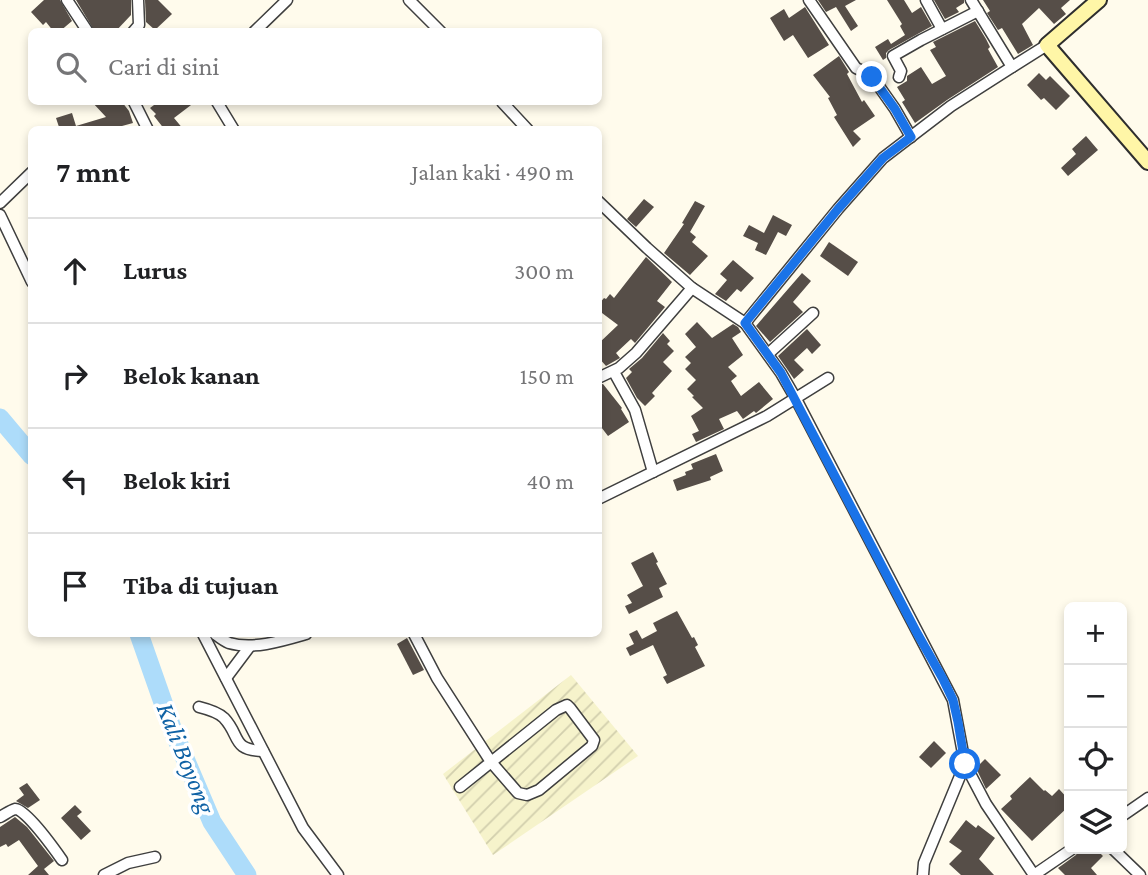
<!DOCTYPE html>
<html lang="id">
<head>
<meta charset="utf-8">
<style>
  :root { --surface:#fff; --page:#f2f2f2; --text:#202124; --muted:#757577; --line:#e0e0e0 }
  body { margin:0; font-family:"Crimson Pro",serif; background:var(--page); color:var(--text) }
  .controls { position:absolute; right:21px; bottom:21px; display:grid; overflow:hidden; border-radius:10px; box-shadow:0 4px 10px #0003 }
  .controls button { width:63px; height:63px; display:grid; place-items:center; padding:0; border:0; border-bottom:2px solid var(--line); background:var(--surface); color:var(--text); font:35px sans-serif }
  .stop { position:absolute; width:21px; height:21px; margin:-16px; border:5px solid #1a73e8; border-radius:50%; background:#fff }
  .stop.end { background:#1a73e8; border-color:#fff; box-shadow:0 2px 7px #0008 }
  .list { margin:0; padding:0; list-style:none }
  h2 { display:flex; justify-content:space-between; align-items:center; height:91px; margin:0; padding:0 28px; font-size:30px }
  h2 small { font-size:23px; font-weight:400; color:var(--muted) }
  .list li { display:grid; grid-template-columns:46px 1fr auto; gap:21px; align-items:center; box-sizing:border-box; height:105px; padding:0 28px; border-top:2px solid var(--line) }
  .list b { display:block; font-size:26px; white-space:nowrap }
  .list em { font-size:23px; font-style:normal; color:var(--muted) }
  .icon { flex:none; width:38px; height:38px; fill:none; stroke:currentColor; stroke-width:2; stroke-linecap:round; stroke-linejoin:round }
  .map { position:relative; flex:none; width:1148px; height:875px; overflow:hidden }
  .search { position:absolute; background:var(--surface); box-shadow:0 4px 10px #0003; left:28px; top:28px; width:574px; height:77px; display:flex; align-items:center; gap:18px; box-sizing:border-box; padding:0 24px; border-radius:10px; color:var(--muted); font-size:26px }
  .panel { position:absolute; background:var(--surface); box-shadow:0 4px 10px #0003; left:28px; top:126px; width:574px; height:511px; border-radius:10px }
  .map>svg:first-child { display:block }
  .farmland { fill:url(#farmland-furrows) }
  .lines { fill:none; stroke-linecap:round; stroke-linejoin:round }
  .river { stroke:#addcfa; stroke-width:19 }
  .building { fill:#564e48 }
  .street-casing { stroke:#3f3f3f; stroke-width:13 }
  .secondary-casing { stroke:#2e2e2e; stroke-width:18 }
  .street { stroke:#fff; stroke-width:10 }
  .secondary { stroke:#fff6a7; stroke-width:14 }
  .route { stroke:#1a73e8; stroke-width:9 }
  .labels { text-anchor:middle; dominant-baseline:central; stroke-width:7; stroke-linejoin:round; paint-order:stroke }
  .water-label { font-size:26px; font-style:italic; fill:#0f62a5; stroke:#fff }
</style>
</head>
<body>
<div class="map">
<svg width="1148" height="875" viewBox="0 0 1148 875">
  <defs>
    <pattern id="farmland-furrows" width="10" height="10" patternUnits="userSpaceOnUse" patternTransform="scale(1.75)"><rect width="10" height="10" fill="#f6f3cb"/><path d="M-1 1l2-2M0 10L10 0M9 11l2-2" fill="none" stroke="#d2cfad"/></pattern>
  </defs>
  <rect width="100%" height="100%" fill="#fffbec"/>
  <path class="farmland" d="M 571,675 L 638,756 L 493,855 L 443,774 Z"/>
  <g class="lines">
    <g class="river">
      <path d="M 0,418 L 32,456"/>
      <path d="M 139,634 L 172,728 L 212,822 L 247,875"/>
    </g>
  </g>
  <g class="building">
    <path d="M 44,0 L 60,0 L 72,21 L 59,32 L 54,32 L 46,22 L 43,25 L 31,12 Z"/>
    <path d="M 76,0 L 131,0 L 131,15 L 115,32 L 95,32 Z"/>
    <path d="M 145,0 L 158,0 L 172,14 L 155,30 L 146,22 Z"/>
    <path d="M 818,0 L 856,0 L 845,6 L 858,26 L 851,31 L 836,7 L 826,12 Z"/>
    <path d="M 887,0 L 904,0 L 912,13 L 921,7 L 932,26 L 889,50 L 886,53 L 886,58 L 883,60 L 875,47 L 888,39 L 891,44 L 905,35 L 900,26 L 902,24 Z"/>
    <path d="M 934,0 L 964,0 L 964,3 L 956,8 L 959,12 L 945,19 Z"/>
    <path d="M 983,0 L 1070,0 L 1061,8 L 1066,14 L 1054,24 L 1039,8 L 1022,24 L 1033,45 L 1018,54 L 1002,28 L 998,30 L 987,13 L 990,11 Z"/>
    <path d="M 805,7 L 829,45 L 808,58 L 793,35 L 784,41 L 770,18 L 784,9 L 789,18 Z"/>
    <path d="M 975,21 L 986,39 L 990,47 L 988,49 L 998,67 L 947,100 L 915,123 L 902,102 L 905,100 L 897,87 L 907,81 L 907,76 L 921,67 L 932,84 L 946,76 L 930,50 L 936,47 L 933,42 Z"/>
    <path d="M 839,56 L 849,72 L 847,74 L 862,102 L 864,100 L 875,116 L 853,131 L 861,139 L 853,147 L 834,117 L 837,115 L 828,98 L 830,97 L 813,75 Z"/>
    <path d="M 1039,73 L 1046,80 L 1050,76 L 1070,96 L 1056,110 L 1044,98 L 1041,100 L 1027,85 Z"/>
    <path d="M 92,102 L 122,102 L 129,111 L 133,123 L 122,126 L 123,130 L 60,130 L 56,118 L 72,113 L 76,126 L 106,117 Z"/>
    <path d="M 158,102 L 195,102 L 174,118 L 184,130 L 165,130 L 154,116 L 156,114 L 150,108 Z"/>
    <path d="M 1086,136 L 1098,150 L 1068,176 L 1061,168 L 1076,154 L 1072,149 Z"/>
    <path d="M 644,199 L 654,207 L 636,227 L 627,219 Z"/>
    <path d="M 695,201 L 705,206 L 690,232 L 696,237 L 692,242 L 708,256 L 690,275 L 664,253 L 684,224 L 682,223 Z"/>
    <path d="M 773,215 L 792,225 L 786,236 L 778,232 L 766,255 L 755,250 L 758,243 L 743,236 L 749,225 L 764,233 Z"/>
    <path d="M 829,242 L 858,262 L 848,276 L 820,256 Z"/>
    <path d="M 646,257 L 672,282 L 657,301 L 665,307 L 635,343 L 631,339 L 616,353 L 620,358 L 606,366 L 598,357 L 598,344 L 618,325 L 598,310 L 598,305 L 604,298 L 606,299 L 610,294 L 614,298 Z"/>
    <path d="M 733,260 L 754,278 L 741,292 L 737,289 L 726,301 L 715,294 L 727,280 L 720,274 Z"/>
    <path d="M 802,273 L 811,281 L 793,302 L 803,312 L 770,342 L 756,326 Z"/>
    <path d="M 697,322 L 712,338 L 733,324 L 738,327 L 741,332 L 732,338 L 743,355 L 728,367 L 737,376 L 731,381 L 741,396 L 759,382 L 773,399 L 756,413 L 754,411 L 743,419 L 737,411 L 719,419 L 724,429 L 696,442 L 692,434 L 699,431 L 691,416 L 703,408 L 692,397 L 694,396 L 687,389 L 696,380 L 685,369 L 691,363 L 685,357 L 696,347 L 685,334 Z"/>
    <path d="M 807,329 L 821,345 L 812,354 L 807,348 L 794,360 L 804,370 L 794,379 L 778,356 Z"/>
    <path d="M 663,333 L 670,341 L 667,344 L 674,351 L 663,362 L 672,371 L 652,393 L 655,396 L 645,406 L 637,398 L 626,378 L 632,372 L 629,369 L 642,358 Z"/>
    <path d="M 603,384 L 622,408 L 621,409 L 629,422 L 608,436 L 598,423 L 598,385 Z"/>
    <path d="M 716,454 L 723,471 L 710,477 L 711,480 L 677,491 L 673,480 L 686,475 L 685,472 L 693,469 L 691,464 Z"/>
    <path d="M 653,552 L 658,562 L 656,563 L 667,584 L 659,588 L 663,597 L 629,614 L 625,606 L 632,603 L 627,595 L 643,586 L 631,563 Z"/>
    <path d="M 677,611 L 692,638 L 694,637 L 698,645 L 695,647 L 705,666 L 667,684 L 663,677 L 667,675 L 653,645 L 630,656 L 626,648 L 634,644 L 629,634 L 637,630 L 642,639 L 657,631 L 653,623 Z"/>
    <path d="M 407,638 L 424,670 L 413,675 L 397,644 Z"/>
    <path d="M 934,741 L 946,753 L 931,768 L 919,757 Z"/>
    <path d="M 985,759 L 1001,775 L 986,789 L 976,768 Z"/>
    <path d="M 1030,777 L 1044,791 L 1045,790 L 1052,796 L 1059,789 L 1069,800 L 1069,806 L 1032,841 L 1001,809 L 1012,799 L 1010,796 Z"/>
    <path d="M 27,783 L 40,800 L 28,808 L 16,801 L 24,795 L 19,788 Z"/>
    <path d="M 75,805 L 82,812 L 77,816 L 91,831 L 81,840 L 61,818 Z"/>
    <path d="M 15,817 L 27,827 L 54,861 L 44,869 L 49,875 L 28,875 L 38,866 L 19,840 L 8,847 L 6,844 L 0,847 L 0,827 Z"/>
    <path d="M 966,820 L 976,828 L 978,825 L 995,838 L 979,859 L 994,875 L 961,875 L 949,864 L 962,851 L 949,842 Z"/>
    <path d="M 1079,849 L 1096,849 L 1103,856 L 1091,868 L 1097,875 L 1065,875 L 1058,868 L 1076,855 Z"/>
  </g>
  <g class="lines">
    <defs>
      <g id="street">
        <path d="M 67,0 L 88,32"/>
        <path d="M 409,0 L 441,32"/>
        <path d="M 809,0 L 856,68 L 871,75 L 895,109 L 911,137"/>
        <path d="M 926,0 L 942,29"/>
        <path d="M 971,0 L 1012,67 L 1047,45"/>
        <path d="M 133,32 L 139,25 L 138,0"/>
        <path d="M 254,32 L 287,0"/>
        <path d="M 1012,67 L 951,106 L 883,158 L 838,209 L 745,323 L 781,373 L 796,399 L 953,700 L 965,764 L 986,804 L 1034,875"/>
        <path d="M 899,77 L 901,71 L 893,56 L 921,40 L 978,11"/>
        <path d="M 134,102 L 148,130"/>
        <path d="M 217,102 L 234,130"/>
        <path d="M 502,102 L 528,130"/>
        <path d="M 598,201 L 647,248 L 692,288 L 745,323"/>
        <path d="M 0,203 L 32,172"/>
        <path d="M 0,215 L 32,282"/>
        <path d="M 768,354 L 813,313"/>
        <path d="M 614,372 L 635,410 L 653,472"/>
        <path d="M 598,378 L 619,368 L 636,353 L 692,288"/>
        <path d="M 598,499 L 767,416 L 828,378"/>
        <path d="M 203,634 L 303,828 L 338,875"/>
        <path d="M 215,634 C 219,637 224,641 229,643 C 253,650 282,641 306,634"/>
        <path d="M 414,634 L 437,678 L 491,762 L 518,793 L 527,795 L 539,790 L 592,746 L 594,740 L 570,708 L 567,705 L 556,710 L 460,787"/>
        <path d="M 226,678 L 250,646"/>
        <path d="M 199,707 C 207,709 218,712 224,718 C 241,736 231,750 263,751"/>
        <path d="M 1122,816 L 1148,798"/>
        <path d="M 0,817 C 4,815 11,810 15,809 C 25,808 55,850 62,860"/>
        <path d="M 1113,849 L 1140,875"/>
        <path d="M 104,875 L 128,863 L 155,857"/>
        <path d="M 923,875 L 924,863 L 965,764"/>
        <path d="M 1034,875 L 1072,849"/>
      </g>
      <path id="secondary" d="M 1099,0 L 1047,45 L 1148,162"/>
    </defs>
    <use href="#street" class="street-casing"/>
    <use href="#secondary" class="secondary-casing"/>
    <use href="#street" class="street"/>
    <use href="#secondary" class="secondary"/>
  </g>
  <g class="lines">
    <path class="route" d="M 872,77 L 895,109 L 911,137 L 883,158 L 838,209 L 745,323 L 781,373 L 917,633 L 943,679 L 953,700 L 958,722 L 965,764"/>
  </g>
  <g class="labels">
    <g class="water-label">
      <text transform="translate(186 758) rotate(68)">Kali Boyong</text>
    </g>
  </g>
</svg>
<div class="controls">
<button>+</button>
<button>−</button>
<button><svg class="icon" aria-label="locate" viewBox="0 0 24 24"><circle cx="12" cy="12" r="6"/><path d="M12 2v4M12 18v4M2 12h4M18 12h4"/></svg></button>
<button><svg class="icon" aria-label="layers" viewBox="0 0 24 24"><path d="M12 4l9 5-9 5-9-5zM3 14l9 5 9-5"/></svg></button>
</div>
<div class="stop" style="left:965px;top:764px"></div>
<div class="stop end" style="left:872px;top:77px"></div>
<div class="search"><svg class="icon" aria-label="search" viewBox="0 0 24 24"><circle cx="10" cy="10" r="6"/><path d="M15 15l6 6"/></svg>Cari di sini</div>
<section class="panel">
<h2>7 mnt<small>Jalan kaki · 490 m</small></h2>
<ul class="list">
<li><svg class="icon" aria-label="ahead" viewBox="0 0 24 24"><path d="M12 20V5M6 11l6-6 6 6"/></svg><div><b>Lurus</b></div><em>300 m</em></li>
<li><svg class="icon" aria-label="right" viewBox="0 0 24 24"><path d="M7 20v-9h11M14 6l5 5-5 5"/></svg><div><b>Belok kanan</b></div><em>150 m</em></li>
<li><svg class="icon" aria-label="left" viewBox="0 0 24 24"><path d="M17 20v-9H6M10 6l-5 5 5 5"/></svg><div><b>Belok kiri</b></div><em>40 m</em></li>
<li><svg class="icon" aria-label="arrive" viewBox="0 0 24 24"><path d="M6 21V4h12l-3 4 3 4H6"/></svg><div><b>Tiba di tujuan</b></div></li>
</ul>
</section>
</div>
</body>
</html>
